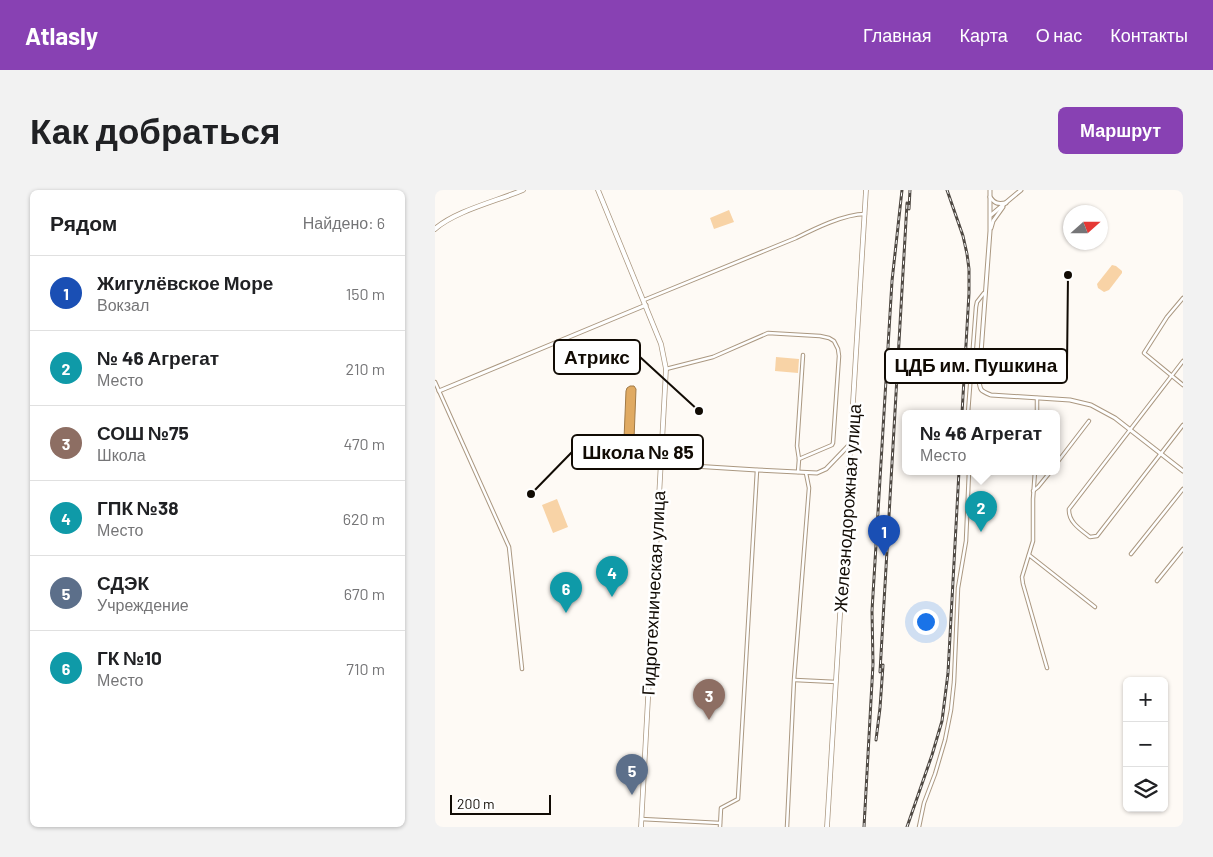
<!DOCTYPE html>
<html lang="ru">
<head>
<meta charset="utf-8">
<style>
  :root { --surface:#fff; --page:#f2f2f2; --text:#202124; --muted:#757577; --line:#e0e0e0; --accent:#8841b3 }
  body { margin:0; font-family:Barlow,sans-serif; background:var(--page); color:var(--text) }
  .controls { position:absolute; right:15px; bottom:15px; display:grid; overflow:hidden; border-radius:8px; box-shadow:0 1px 4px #0004 }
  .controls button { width:45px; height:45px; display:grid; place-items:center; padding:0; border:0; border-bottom:1px solid var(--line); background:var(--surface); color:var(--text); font:25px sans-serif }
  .compass { position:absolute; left:628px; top:15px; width:45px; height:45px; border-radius:50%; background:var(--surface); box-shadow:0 1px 4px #0004; rotate:69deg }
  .scale { position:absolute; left:15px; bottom:12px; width:101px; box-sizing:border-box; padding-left:5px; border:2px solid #110b04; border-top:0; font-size:14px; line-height:18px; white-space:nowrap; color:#110b04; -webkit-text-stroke:4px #fff; paint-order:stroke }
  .you { position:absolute; left:490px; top:431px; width:18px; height:18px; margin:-12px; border:4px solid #fff; border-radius:50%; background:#1a73e8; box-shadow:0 0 0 8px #1a73e833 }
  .badge { display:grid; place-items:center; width:32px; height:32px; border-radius:50%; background:var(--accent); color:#fff; font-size:16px; font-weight:700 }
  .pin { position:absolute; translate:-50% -41px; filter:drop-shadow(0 1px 2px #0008) }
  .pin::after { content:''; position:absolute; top:26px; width:18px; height:15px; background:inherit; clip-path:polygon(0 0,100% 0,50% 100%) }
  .popup { position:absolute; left:467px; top:220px; width:158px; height:65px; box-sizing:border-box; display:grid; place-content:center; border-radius:8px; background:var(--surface); filter:drop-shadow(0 1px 4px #0005); font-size:16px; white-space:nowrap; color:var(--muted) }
  .popup b { font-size:19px; color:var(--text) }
  .popup::after { content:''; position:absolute; left:50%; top:100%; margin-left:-10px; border:10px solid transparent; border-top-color:var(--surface) }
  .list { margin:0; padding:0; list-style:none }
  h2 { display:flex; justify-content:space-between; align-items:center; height:65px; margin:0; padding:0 20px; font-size:21px }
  h2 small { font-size:16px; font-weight:400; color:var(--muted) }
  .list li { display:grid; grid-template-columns:32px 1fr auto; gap:15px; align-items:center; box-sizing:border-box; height:75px; padding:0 20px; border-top:1px solid var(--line) }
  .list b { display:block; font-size:19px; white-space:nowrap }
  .list p { margin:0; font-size:16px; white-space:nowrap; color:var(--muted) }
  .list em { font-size:16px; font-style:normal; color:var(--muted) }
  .icon { flex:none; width:28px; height:28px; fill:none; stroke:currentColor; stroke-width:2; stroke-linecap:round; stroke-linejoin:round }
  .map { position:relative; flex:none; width:748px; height:637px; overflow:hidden; border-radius:8px }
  header { display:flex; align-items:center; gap:30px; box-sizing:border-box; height:70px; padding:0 25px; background:var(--accent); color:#fff }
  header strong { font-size:24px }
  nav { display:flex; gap:28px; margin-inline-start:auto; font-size:18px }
  .intro { display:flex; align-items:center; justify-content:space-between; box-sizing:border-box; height:120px; padding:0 30px }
  h1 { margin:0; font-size:35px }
  .button { padding:12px 22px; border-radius:8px; background:var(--accent); color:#fff; font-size:18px; font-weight:700 }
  main { display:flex; gap:30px; padding:0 30px }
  aside { flex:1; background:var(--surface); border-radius:8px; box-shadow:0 1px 4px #0004 }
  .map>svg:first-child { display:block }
  .green { fill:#f8d3a6 }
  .water { fill:#e0aa62; stroke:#a27a46 }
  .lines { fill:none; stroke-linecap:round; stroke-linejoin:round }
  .minor-casing { stroke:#ab9881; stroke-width:4.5 }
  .tertiary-casing { stroke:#ab9881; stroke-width:5 }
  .secondary-casing { stroke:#ab9881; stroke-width:5.5 }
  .minor { stroke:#fff; stroke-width:2.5 }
  .tertiary { stroke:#fff; stroke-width:3 }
  .secondary { stroke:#fff; stroke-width:4 }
  .rail-casing { stroke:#4f4943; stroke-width:3 }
  .rail { stroke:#fff; stroke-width:1; stroke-dasharray:4; stroke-linecap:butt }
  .labels { text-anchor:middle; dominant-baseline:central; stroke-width:5; stroke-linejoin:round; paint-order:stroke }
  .street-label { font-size:18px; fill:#110b04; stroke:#fff }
  .leader { fill:none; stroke:#110b04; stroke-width:2 }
  .callout-dot { fill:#110b04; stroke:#fff; stroke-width:2 }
  .callout { fill:#fff; stroke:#110b04; stroke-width:2 }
  .callout-label { font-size:19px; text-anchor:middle; font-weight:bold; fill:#110b04 }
</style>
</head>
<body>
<header>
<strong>Atlasly</strong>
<nav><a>Главная</a><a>Карта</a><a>О нас</a><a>Контакты</a></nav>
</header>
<div class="intro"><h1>Как добраться</h1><a class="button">Маршрут</a></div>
<main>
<aside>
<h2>Рядом<small>Найдено: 6</small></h2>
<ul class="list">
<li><span class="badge" style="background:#1a4fb4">1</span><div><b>Жигулёвское Море</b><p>Вокзал</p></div><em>150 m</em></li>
<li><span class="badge" style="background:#0f9aa8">2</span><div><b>№ 46 Агрегат</b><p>Место</p></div><em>210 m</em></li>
<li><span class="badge" style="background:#8d6e63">3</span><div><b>СОШ №75</b><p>Школа</p></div><em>470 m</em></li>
<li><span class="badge" style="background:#0f9aa8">4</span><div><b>ГПК №38</b><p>Место</p></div><em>620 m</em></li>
<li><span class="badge" style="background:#5c6f8a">5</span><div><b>СДЭК</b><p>Учреждение</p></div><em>670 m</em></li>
<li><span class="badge" style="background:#0f9aa8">6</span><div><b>ГК №10</b><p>Место</p></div><em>710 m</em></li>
</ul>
</aside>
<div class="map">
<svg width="748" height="637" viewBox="0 0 748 637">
  <rect width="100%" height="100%" fill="#fefaf5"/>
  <g class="green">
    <path d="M 294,20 L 299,32 L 279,39 L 275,28 Z"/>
    <path d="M 677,75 L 681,76 L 687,81 L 687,83 L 674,100 L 669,102 L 663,98 L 662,94 Z"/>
    <path d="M 341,167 L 364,169 L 363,183 L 340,181 Z"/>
    <path d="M 122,309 L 133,337 L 118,343 L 107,315 Z"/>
  </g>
  <path class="water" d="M 195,196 L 199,196 L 201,199 L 199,249 C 196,251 192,252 189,249 L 191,201 L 192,198 Z"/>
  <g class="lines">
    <defs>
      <g id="minor">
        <path d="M 748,108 L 732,127 L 709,163 L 748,195"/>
        <path d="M 209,110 L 361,48 C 379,39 409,24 430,24"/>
        <path d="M 748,171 L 634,319 C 633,332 646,340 655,347 L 662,346 L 748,235"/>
        <path d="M 231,179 L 278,167 L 333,143 L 385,146 L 394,148 L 399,151 L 403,159 L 404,166 L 398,253 L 397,255 L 364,269"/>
        <path d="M 0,192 L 74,357 L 87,479"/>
        <path d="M 533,223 L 541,117 L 542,112 L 549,103"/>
        <path d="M 602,223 L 602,208"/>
        <path d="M 621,274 L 654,231"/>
        <path d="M 600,281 L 598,309 L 598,351 L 587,387 L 588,394 L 612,478"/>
        <path d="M 363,282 L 364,269 L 362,256 L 368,165"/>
        <path d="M 598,301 L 603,297 L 616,281"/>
        <path d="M 696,364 L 748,299"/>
        <path d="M 594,365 L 660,417"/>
        <path d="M 722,391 L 748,359"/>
        <path d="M 360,490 L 401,492"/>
        <path d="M 206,629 L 285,633"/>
        <path d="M 285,637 L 286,618 L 303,609 L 322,280"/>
        <path d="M 352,637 L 359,490 L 374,298 L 371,283"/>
        <path d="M 484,637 L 489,613 L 500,584 L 510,550 L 516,520 L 519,492 L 523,398 L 531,351 L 534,281"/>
      </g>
      <g id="tertiary">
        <path d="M 555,0 L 555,41 L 544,190 C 545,201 546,201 556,205 L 635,210 L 656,215 L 680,228 L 748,281"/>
        <path d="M 555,7 C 560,14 563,14 571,13"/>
        <path d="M 556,25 L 586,0"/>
        <path d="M 556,38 L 558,31 L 568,17"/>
        <path d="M 4,201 L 211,115"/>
        <path d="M 226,274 L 322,280 L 382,283 L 391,279 L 416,253"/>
      </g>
      <g id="secondary">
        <path d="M 163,0 L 226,154 L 231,179 L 206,637"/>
        <path d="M 0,39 C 20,21 62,11 88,0"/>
        <path d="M 392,637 L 431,0"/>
      </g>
    </defs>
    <use href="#minor" class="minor-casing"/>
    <use href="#tertiary" class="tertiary-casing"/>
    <use href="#secondary" class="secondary-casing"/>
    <use href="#minor" class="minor"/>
    <use href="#tertiary" class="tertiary"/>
    <use href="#secondary" class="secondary"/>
    <defs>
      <g id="rail">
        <path d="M 512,0 L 528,46 L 532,64 L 534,79 L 534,103 L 527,223"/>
        <path d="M 474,19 L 475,0"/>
        <path d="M 445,482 L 472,13"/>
        <path d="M 441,550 L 445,518 L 448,475"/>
        <path d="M 429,637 L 438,474 L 437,421 L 457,91 L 467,0"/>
        <path d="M 472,637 L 497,565 L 507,531 L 513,483 L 524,281"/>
      </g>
    </defs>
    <use href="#rail" class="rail-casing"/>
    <use href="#rail" class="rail"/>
  </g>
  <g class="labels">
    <g class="street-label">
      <text transform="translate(412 318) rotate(-86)">Железнодорожная улица</text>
      <text transform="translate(218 403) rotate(-87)">Гидротехническая улица</text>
    </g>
  </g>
  <path class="leader" d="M264 221L205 167M633 85L632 176M96 304L137 262"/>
  <g class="callout-dot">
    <circle cx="264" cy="221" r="5"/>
    <circle cx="633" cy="85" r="5"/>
    <circle cx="96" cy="304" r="5"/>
  </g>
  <g class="callout">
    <rect x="119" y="150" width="86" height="34" rx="5"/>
    <rect x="450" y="159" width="182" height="34" rx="5"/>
    <rect x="137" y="245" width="131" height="34" rx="5"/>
  </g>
  <g class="callout-label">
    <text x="162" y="174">Атрикс</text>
    <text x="541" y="182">ЦДБ им. Пушкина</text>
    <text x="203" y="269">Школа № 85</text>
  </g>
</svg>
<div class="controls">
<button>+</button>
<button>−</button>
<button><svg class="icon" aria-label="layers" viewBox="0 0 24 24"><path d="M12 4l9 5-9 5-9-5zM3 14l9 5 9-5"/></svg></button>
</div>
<svg class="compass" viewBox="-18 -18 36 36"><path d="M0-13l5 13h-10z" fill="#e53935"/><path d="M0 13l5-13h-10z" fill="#757577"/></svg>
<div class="scale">200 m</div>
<div class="you"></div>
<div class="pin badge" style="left:449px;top:366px;background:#1a4fb4">1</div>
<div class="pin badge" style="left:546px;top:342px;background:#0f9aa8">2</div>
<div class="popup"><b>№ 46 Агрегат</b>Место</div>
<div class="pin badge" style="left:274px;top:530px;background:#8d6e63">3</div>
<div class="pin badge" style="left:177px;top:407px;background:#0f9aa8">4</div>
<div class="pin badge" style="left:197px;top:605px;background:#5c6f8a">5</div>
<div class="pin badge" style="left:131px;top:423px;background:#0f9aa8">6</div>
</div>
</main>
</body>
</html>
